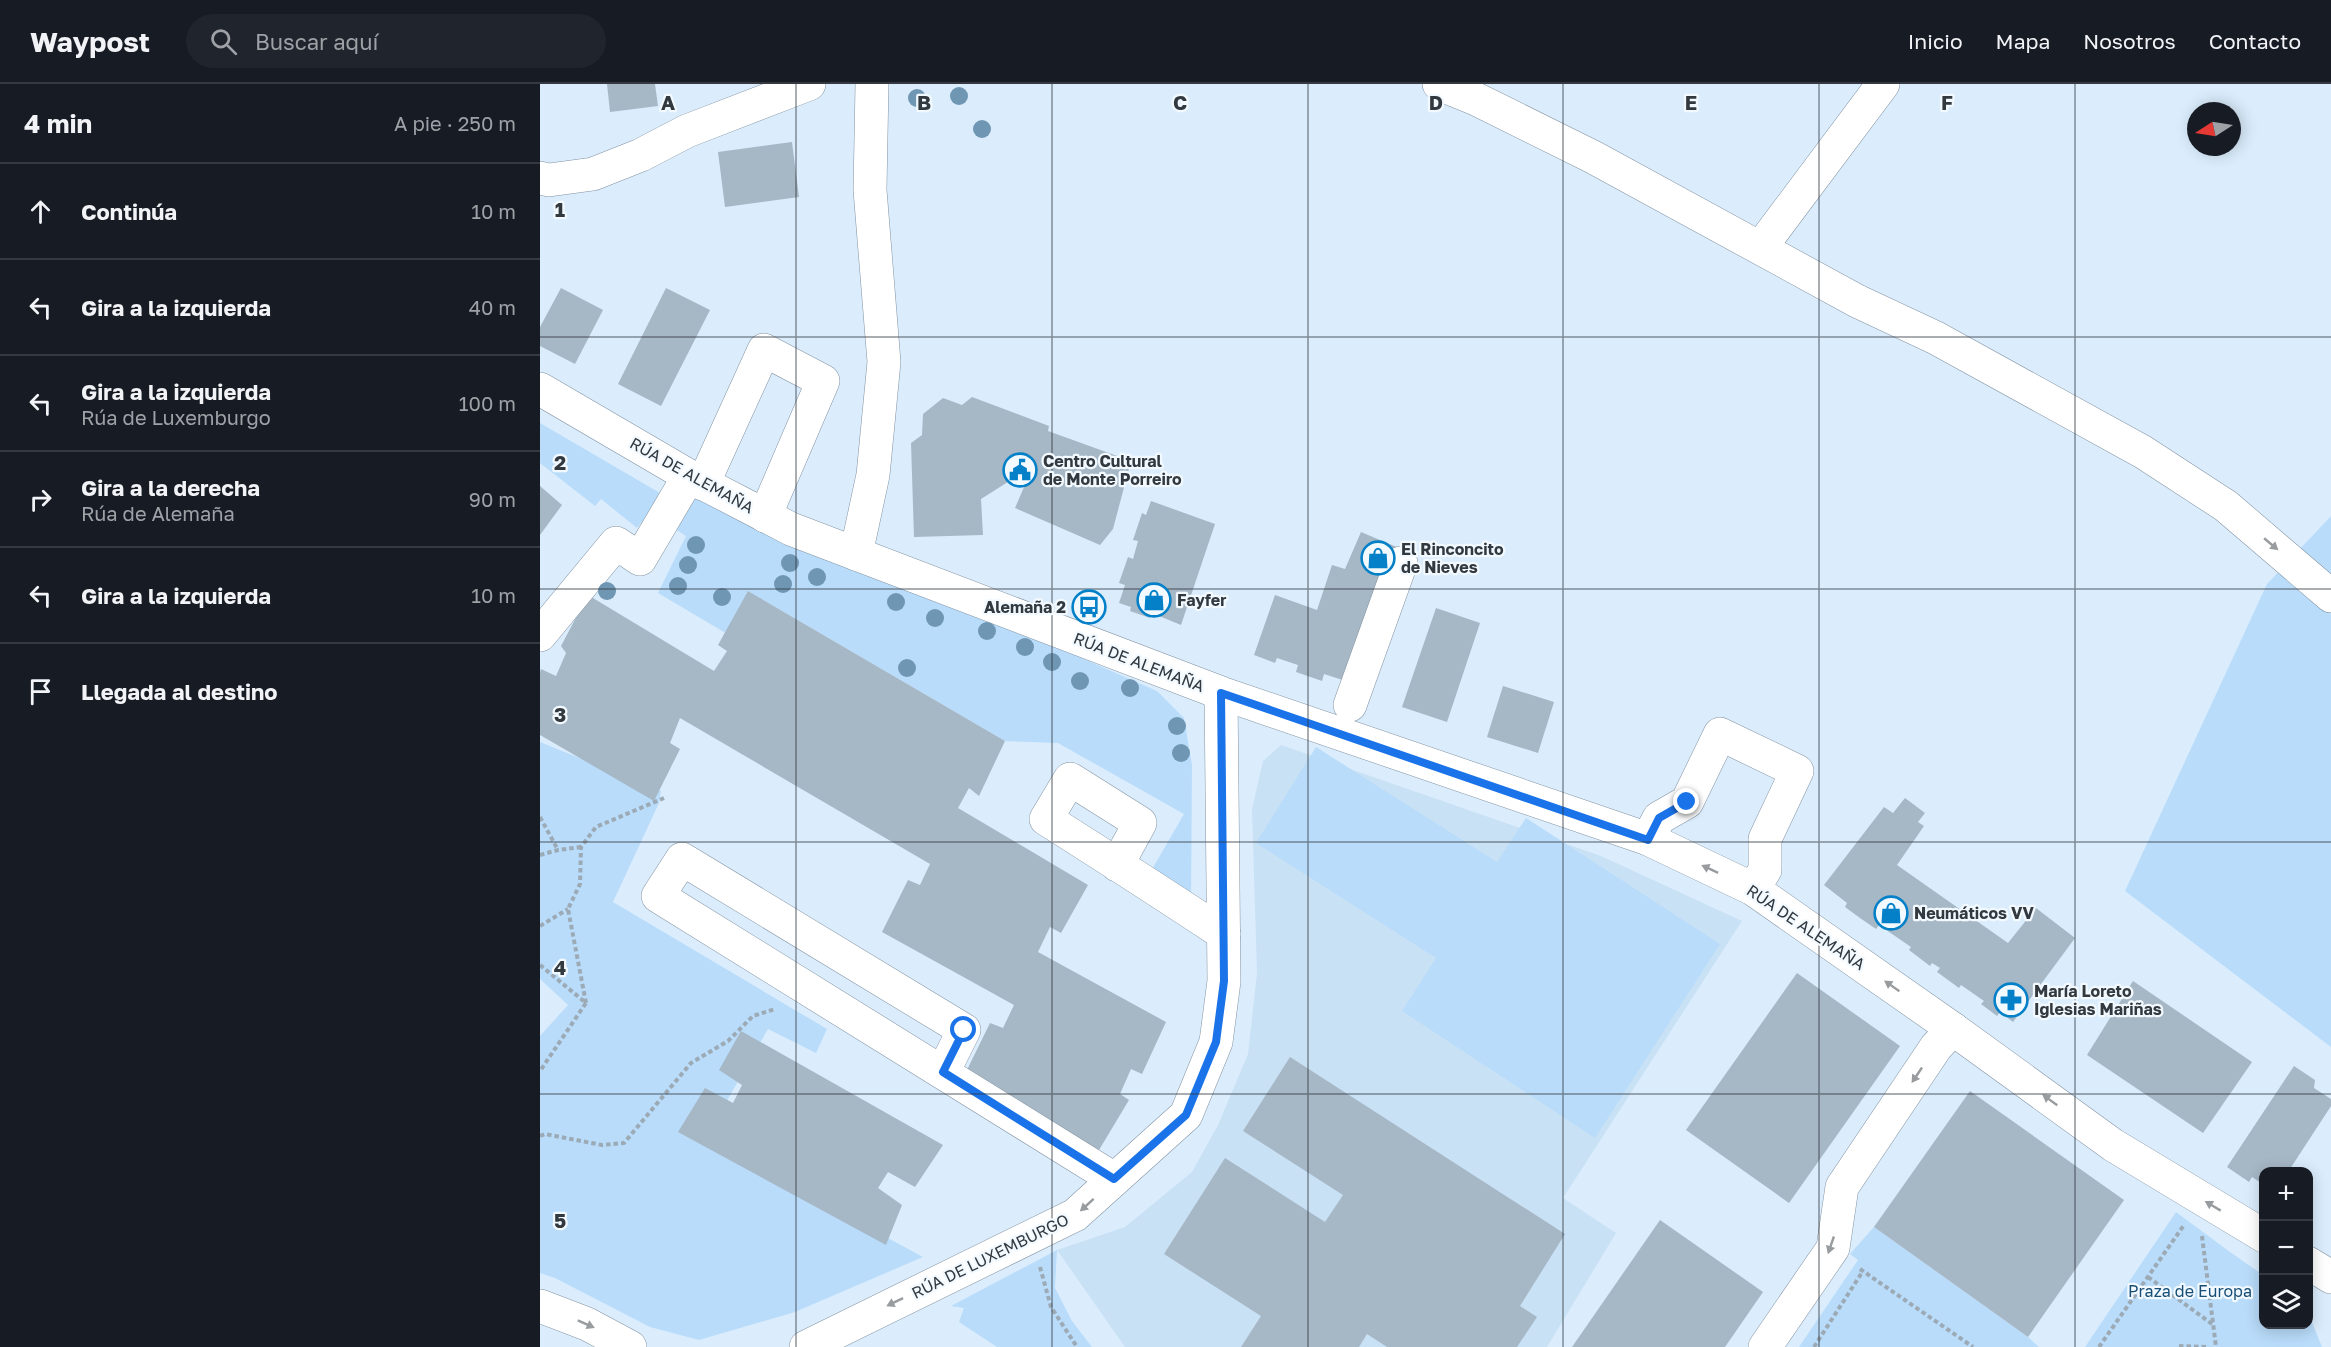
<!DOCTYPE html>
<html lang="es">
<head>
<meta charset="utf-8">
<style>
  :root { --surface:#171b24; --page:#20242c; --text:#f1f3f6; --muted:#9ea1a6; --line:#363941 }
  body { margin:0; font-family:"Golos Text",sans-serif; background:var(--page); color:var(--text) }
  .controls { position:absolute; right:18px; bottom:18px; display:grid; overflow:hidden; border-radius:12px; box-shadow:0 3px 15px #0003 }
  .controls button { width:54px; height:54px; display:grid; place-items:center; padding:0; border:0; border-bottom:2px solid var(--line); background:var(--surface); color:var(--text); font:30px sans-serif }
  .compass { position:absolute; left:1647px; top:18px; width:54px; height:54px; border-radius:50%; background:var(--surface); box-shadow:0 3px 15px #0003; rotate:258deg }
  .stop { position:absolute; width:18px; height:18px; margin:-14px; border:4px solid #1a73e8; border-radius:50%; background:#fff }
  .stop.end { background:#1a73e8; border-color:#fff; box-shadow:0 2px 6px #0008 }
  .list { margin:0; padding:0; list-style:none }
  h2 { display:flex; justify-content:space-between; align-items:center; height:78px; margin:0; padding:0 24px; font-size:26px }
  h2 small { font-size:20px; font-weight:400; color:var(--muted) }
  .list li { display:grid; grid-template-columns:39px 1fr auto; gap:18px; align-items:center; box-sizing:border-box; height:96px; padding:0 24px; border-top:2px solid var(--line) }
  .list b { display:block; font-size:22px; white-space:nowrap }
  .list p { margin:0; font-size:20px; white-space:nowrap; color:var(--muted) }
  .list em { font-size:20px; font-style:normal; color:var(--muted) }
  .icon { flex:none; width:33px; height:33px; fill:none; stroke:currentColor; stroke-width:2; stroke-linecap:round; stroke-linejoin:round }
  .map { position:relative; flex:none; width:1791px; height:1263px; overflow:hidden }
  header { display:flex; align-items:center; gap:36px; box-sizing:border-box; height:84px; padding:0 30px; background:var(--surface); border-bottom:2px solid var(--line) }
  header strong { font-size:28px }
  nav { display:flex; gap:33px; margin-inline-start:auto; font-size:21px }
  .search { width:420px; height:54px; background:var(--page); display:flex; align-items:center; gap:15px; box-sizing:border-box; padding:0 21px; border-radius:33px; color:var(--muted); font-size:22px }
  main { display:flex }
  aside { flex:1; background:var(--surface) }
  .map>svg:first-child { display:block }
  .built { fill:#c9e1f5 }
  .green { fill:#b9dcfa }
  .building { fill:#a6b7c6 }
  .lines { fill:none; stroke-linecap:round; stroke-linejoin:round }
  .minor-casing { stroke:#8393a2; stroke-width:34 }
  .path { stroke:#9caab6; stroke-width:4; stroke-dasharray:4.5 3; stroke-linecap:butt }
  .minor { stroke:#fff; stroke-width:33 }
  .tree { fill:#6f96b3 }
  .oneway { fill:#989c9f }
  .route { stroke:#1a73e8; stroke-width:8 }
  .grid { fill:none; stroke:#32393f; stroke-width:1.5; stroke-opacity:0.55 }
  .labels { text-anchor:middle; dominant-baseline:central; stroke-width:4.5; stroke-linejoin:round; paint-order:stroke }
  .poi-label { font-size:16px; font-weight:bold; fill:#32393f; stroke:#f2f9ff; text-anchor:start }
  .street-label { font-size:16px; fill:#32393f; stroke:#f2f9ff }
  .park-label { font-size:16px; fill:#164e76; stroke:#f2f9ff }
  .grid-label { font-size:20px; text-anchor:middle; font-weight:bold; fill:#32393f; stroke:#f2f9ff; stroke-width:4.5; stroke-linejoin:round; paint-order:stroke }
</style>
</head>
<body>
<header>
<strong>Waypost</strong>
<div class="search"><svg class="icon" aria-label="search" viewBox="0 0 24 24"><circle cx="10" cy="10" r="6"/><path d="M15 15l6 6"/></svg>Buscar aquí</div>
<nav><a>Inicio</a><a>Mapa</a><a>Nosotros</a><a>Contacto</a></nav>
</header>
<main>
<aside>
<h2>4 min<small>A pie · 250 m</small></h2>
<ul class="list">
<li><svg class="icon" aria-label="ahead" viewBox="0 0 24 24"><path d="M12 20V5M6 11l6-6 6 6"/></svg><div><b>Continúa</b></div><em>10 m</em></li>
<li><svg class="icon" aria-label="left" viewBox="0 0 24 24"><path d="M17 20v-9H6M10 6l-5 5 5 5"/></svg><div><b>Gira a la izquierda</b></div><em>40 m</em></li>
<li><svg class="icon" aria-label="left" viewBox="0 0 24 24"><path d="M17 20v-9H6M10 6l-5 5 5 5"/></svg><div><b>Gira a la izquierda</b><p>Rúa de Luxemburgo</p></div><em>100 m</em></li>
<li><svg class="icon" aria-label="right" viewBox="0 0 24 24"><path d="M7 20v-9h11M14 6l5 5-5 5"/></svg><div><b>Gira a la derecha</b><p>Rúa de Alemaña</p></div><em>90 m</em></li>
<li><svg class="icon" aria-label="left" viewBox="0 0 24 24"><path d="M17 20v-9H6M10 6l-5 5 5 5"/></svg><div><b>Gira a la izquierda</b></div><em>10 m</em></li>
<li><svg class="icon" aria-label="arrive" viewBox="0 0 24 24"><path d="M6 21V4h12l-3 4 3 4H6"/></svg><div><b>Llegada al destino</b></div></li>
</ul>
</aside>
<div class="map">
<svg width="1791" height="1263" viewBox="0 0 1791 1263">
  <rect width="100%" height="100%" fill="#dbedfd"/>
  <path class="built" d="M 741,661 L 1061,772 L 1202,837 L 1023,1114 L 1076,1149 L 1007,1263 L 585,1263 L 517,1166 L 585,1143 L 652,1088 L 678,1041 L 708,970 L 717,889 L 712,725 L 723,677 Z"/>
  <g class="green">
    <path d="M 0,339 L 120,409 L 120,416 L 97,444 L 61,415 L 55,422 L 0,379 Z"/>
    <path d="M 153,404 L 617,607 L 644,634 L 652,681 L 651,821 L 607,794 L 644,730 L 518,659 L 465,657 L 208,507 L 189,551 L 118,509 L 146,452 L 129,441 Z"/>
    <path d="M 1791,432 L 1791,963 L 1585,807 L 1727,500 Z"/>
    <path d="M 0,658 L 121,707 L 119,719 L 73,818 L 287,945 L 276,969 L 228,945 L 165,1055 L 383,1173 L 255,1228 L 159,1256 L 110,1243 L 15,1194 L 0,1189 L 0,952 L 28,921 L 0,895 Z"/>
    <path d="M 776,663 L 957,778 L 986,734 L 1180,860 L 1055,1054 L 862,927 L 896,874 L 716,759 Z"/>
    <path d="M 1636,1128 L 1690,1168 L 1723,1191 L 1724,1240 L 1768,1240 L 1769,1231 L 1782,1263 L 1545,1263 Z"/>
    <path d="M 1334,1143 L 1488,1253 L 1499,1263 L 1259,1263 L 1318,1176 L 1310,1170 Z"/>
    <path d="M 517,1166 L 515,1204 L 532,1237 L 552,1263 L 457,1263 L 419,1238 L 424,1224 L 411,1222 Z"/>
  </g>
  <g class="building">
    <path d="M 67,0 L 115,0 L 118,22 L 70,28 Z"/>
    <path d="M 252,58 L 259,113 L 185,123 L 178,68 Z"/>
    <path d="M 21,204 L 63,226 L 35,280 L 0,262 L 0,243 Z"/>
    <path d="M 126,204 L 170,226 L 121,322 L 78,300 Z"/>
    <path d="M 432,313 L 509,342 L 508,347 L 591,377 L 573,445 L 560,461 L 475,424 L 484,403 L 471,396 L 441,415 L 443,451 L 374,453 L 371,359 L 382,351 L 383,330 L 403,314 L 422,321 Z"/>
    <path d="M 0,402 L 22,421 L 0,451 Z"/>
    <path d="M 611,417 L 675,440 L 641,541 L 612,529 L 610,534 L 590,527 L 591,523 L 579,519 L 585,501 L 579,499 L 588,473 L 593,475 L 598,457 L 593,456 L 602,429 L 606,431 Z"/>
    <path d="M 821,448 L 859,464 L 812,599 L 784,590 L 782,597 L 756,588 L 758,581 L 737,574 L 735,579 L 714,571 L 735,511 L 777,526 L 792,481 L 805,485 Z"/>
    <path d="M 208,507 L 465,657 L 439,712 L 429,704 L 418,724 L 548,801 L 521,849 L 510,843 L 498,868 L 626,938 L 602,990 L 591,985 L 580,1010 L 589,1016 L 559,1066 L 425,990 L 450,939 L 463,944 L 474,921 L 342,848 L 368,796 L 380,801 L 390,780 L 140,634 L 130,659 L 140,665 L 114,717 L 0,651 L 0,588 L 1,585 L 16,592 L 26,569 L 21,562 L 48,511 L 174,587 L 187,567 L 178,561 Z"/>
    <path d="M 896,524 L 940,539 L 907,638 L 862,623 Z"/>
    <path d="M 963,602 L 1014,618 L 998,669 L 947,653 Z"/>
    <path d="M 1365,714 L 1385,729 L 1378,738 L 1384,742 L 1357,781 L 1468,859 L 1496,824 L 1535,854 L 1473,938 L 1460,928 L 1457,932 L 1441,920 L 1444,917 L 1421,901 L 1419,904 L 1397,888 L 1400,884 L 1392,879 L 1390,882 L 1369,866 L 1371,863 L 1339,841 L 1336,845 L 1320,834 L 1305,823 L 1307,819 L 1284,801 L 1344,723 L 1353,729 Z"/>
    <path d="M 1257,889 L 1360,962 L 1249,1119 L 1146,1046 Z"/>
    <path d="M 1593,897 L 1712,978 L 1663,1049 L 1547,971 Z"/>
    <path d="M 201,947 L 403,1061 L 375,1103 L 348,1088 L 338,1104 L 362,1121 L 346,1161 L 138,1048 L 165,1004 L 193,1019 L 202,1001 L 179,986 Z"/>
    <path d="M 750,973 L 1025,1150 L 980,1222 L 997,1233 L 977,1263 L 847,1263 L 827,1250 L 819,1263 L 701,1263 L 721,1232 L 624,1170 L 685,1074 L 785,1138 L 803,1111 L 703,1047 Z"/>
    <path d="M 1754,982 L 1775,996 L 1774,1004 L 1791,1015 L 1791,1022 L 1748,1088 L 1724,1088 L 1724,1101 L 1712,1093 L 1709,1098 L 1687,1083 Z"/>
    <path d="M 1430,1007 L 1584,1116 L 1488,1253 L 1334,1143 Z"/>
    <path d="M 1120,1136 L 1223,1208 L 1185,1263 L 1032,1263 Z"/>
  </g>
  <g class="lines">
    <defs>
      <g id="minor">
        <path d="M 899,0 L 936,15 L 1053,73 L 1317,217 L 1396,254 L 1603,368 L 1686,422 L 1791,512"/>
        <path d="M 0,94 L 9,96 L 53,90 L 101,71 L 147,47 L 269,0"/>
        <path d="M 1221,163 L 1343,0"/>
        <path d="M 0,305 L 149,392 L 251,445 L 681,609 L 1108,755 L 1213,805 L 1413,945 L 1573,1061 L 1724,1152"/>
        <path d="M 163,400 L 224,266 L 283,297 L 225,432"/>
        <path d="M 316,470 L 333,391 L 344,278 L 330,106 L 332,0"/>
        <path d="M 0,551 L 76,459 L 100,475 L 149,392"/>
        <path d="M 810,621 L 861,479"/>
        <path d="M 1108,755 L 1119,734 L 1147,718 L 1180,650 L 1257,687 L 1225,755 L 1225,786 L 1213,805"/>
        <path d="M 577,781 L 600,739 L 530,695 L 506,735 C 566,773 625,811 684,850"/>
        <path d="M 403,988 L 424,946 L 142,775 L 118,812 L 574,1095"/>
        <path d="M 1768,1179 L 1791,1193"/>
        <path d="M 0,1222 L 47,1240 L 90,1263"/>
        <path d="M 266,1263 L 535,1131 L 646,1031 L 676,958 L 684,897 L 681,609"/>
        <path d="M 1225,1263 L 1293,1164 L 1302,1103 L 1396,963 L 1413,945"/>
      </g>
    </defs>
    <use href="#minor" class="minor-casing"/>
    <g class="path">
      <path d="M 0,733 L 18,766"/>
      <path d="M 0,771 L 18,766 L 41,763"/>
      <path d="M 0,842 L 28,825"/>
      <path d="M 0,881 L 46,919 L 0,987"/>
      <path d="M 46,919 L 28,825 L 40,800 L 41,763 L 56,743 L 124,714"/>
      <path d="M 0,1052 L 5,1050 L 62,1061 L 84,1059 L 151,979 L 188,957 L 213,932 L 235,925"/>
      <path d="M 1662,1152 L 1676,1263"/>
      <path d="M 500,1183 L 511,1223 L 537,1263"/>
      <path d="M 1320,1185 L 1433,1263"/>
      <path d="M 1608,1193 L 1672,1240"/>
      <path d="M 1639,1262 L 1669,1263"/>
      <path d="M 1274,1263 L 1323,1187"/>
      <path d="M 1559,1263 L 1644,1141"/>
    </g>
    <use href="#minor" class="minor"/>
  </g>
  <g class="tree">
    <circle cx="419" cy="12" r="9"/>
    <circle cx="377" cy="14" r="9"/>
    <circle cx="442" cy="45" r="9"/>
    <circle cx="156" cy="461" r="9"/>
    <circle cx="250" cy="479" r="9"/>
    <circle cx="148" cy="481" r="9"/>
    <circle cx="277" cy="493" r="9"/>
    <circle cx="243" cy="500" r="9"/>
    <circle cx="138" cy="502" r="9"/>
    <circle cx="67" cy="507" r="9"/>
    <circle cx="182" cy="513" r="9"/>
    <circle cx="356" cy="518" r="9"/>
    <circle cx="395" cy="534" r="9"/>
    <circle cx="447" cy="547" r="9"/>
    <circle cx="485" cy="563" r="9"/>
    <circle cx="512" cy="578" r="9"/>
    <circle cx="367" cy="584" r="9"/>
    <circle cx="540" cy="597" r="9"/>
    <circle cx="590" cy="604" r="9"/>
    <circle cx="637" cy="642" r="9"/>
    <circle cx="641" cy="669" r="9"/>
  </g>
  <defs><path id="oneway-solid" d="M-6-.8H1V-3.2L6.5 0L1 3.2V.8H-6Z" transform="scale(1.5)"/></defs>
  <g class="oneway">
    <use href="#oneway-solid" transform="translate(1731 460) rotate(40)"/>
    <use href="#oneway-solid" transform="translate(1170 785) rotate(-155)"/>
    <use href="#oneway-solid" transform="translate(1352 902) rotate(-145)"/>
    <use href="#oneway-solid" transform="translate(1377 991) rotate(124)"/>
    <use href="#oneway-solid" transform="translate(1510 1016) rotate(-144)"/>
    <use href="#oneway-solid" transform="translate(547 1121) rotate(138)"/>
    <use href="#oneway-solid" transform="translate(1673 1122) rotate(-149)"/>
    <use href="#oneway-solid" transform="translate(1291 1161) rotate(109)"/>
    <use href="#oneway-solid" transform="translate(355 1218) rotate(154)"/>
    <use href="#oneway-solid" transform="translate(46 1240) rotate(24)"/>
  </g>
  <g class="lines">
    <path class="route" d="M 424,946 L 403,988 L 574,1095 L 646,1031 L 676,958 L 684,897 L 681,609 L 1108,756 L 1119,734 L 1147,718"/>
  </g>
  <path class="grid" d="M 256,0 L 256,1263M 512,0 L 512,1263M 768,0 L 768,1263M 1023,0 L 1023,1263M 1279,0 L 1279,1263M 1535,0 L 1535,1263M 0,253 L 1791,253M 0,505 L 1791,505M 0,758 L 1791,758M 0,1010 L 1791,1010"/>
  <defs>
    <symbol id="civic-ring" viewBox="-11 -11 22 22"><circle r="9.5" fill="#f2f9ff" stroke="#0380c8" stroke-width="1.5"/><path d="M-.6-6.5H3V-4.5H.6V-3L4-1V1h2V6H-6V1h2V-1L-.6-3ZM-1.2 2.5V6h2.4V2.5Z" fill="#0380c8"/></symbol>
    <symbol id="shop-ring" viewBox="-11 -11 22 22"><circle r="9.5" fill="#f2f9ff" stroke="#0380c8" stroke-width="1.5"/><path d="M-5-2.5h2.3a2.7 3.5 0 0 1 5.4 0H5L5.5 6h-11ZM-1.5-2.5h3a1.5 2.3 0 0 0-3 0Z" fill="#0380c8"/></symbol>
    <symbol id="bus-ring" viewBox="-11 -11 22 22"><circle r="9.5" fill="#f2f9ff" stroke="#0380c8" stroke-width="1.5"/><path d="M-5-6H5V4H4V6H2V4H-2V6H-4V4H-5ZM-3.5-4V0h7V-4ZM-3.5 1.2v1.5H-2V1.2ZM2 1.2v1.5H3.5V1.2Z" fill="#0380c8"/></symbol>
    <symbol id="pharmacy-ring" viewBox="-11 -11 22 22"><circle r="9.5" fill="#f2f9ff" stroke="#0380c8" stroke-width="1.5"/><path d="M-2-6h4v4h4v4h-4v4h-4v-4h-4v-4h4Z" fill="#0380c8"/></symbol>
  </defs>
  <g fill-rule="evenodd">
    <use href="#civic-ring" x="461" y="367" width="38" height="38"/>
    <use href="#shop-ring" x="819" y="455" width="38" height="38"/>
    <use href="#shop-ring" x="595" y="497" width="38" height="38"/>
    <use href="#bus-ring" x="530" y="504" width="38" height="38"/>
    <use href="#shop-ring" x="1332" y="810" width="38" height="38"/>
    <use href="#pharmacy-ring" x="1452" y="897" width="38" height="38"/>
  </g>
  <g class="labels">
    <g class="poi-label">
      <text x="503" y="377">Centro Cultural<tspan x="503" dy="18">de Monte Porreiro</tspan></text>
      <text x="861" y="465">El Rinconcito<tspan x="861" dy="18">de Nieves</tspan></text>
      <text x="637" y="516">Fayfer</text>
      <text x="526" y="523" text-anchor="end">Alemaña 2</text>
      <text x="1374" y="829">Neumáticos VV</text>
      <text x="1494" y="907">María Loreto<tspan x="1494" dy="18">Iglesias Mariñas</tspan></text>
    </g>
    <g class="street-label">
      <text transform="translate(152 391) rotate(29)">RÚA DE ALEMAÑA</text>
      <text transform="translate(599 578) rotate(21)">RÚA DE ALEMAÑA</text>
      <text transform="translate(1266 843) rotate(34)">RÚA DE ALEMAÑA</text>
      <text transform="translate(450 1172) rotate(-26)">RÚA DE LUXEMBURGO</text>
    </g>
    <g class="park-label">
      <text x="1650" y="1207">Praza de Europa</text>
    </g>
  </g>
  <g class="grid-label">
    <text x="128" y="26">A</text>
    <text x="384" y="26">B</text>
    <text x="640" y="26">C</text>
    <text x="896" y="26">D</text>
    <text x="1151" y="26">E</text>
    <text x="1407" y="26">F</text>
    <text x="20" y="133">1</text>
    <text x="20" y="386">2</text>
    <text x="20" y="638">3</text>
    <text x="20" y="891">4</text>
    <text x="20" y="1144">5</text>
  </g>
</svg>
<div class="controls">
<button>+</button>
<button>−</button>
<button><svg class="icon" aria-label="layers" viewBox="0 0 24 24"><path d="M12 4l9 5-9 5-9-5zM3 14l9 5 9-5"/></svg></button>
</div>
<svg class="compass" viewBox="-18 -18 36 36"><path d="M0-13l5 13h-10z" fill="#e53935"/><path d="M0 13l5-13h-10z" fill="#9ea1a6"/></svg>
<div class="stop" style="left:424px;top:946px"></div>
<div class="stop end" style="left:1147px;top:718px"></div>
</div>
</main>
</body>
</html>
